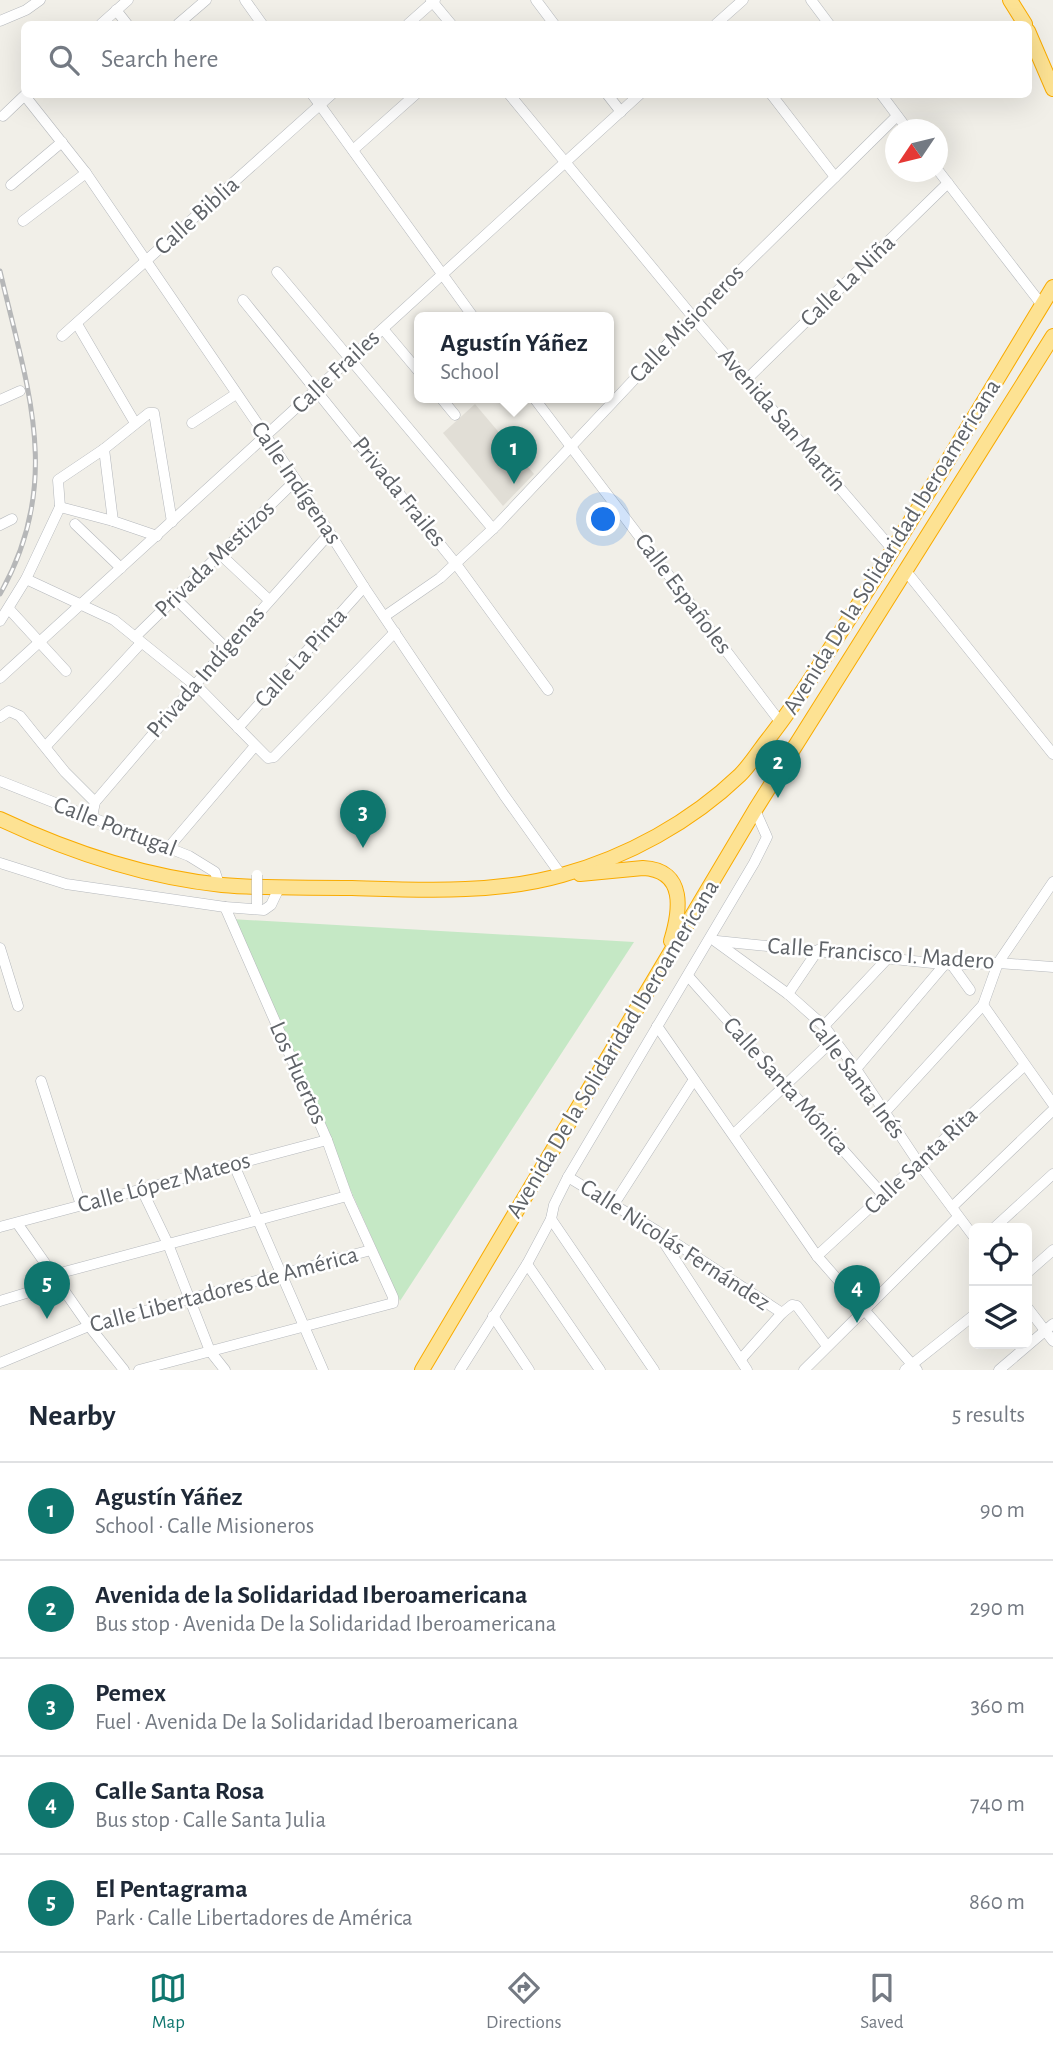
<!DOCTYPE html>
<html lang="en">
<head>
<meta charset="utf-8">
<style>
  :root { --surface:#fff; --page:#f2f2f3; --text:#1f2937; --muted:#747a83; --line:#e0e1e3; --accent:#0f766e }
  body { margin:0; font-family:"Alegreya Sans",sans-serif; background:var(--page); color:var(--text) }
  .controls { position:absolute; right:21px; bottom:21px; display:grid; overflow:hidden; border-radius:10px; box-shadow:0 7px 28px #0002 }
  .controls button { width:63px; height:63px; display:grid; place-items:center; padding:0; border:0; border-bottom:2px solid var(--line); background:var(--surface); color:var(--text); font:35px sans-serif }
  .compass { position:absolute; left:885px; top:119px; width:63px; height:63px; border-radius:50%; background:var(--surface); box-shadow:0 7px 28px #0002; rotate:235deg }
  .you { position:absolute; left:604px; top:520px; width:24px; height:24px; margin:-18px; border:5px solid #fff; border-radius:50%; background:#1a73e8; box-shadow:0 0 0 10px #1a73e833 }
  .badge { display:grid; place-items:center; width:46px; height:46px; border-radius:50%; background:var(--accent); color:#fff; font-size:23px; font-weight:700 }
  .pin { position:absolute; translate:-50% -58px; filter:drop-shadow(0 2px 4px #0008) }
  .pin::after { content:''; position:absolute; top:37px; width:24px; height:21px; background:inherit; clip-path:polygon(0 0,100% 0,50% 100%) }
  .popup { position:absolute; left:414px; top:312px; width:200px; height:91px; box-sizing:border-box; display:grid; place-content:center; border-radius:10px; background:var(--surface); filter:drop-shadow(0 2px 5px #0005); font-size:23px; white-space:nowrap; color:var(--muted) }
  .popup b { font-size:26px; color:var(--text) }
  .popup::after { content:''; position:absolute; left:50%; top:100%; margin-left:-14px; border:14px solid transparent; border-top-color:var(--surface) }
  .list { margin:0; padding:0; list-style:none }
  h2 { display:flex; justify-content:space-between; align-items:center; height:91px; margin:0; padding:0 28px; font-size:30px }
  h2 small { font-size:23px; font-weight:400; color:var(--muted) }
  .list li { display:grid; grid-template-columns:46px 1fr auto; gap:21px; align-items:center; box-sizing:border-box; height:98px; padding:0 28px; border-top:2px solid var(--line) }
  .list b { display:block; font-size:26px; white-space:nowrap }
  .list p { margin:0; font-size:23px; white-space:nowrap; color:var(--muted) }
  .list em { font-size:23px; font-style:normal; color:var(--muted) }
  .icon { flex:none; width:38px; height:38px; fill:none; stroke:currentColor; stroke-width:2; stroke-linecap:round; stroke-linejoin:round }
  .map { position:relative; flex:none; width:1053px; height:1370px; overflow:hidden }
  .search { position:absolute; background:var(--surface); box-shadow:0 7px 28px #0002; left:21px; right:21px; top:21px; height:77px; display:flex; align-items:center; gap:18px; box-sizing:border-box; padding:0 24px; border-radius:10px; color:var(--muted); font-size:26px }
  .sheet { height:581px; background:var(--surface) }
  nav { display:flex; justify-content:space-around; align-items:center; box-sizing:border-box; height:98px; border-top:2px solid var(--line); background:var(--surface); font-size:19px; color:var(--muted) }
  nav a { display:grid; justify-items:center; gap:4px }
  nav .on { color:var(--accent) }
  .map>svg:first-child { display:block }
  .education { fill:#e1ded6 }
  .green { fill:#c5e8c5 }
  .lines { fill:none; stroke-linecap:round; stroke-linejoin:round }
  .minor-casing { stroke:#b5b8bc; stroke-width:11 }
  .highway-casing { stroke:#f9ab00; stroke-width:16 }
  .minor { stroke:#fff; stroke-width:10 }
  .highway { stroke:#fde293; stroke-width:14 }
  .rail-casing { stroke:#b6b7b8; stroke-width:5 }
  .rail { stroke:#fff; stroke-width:2.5; stroke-dasharray:8; stroke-linecap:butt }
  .minor-bridge-casing { stroke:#b5b8bc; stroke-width:11; stroke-linecap:butt }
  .minor-bridge { stroke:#fff; stroke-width:10 }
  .labels { text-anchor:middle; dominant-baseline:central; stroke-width:5; stroke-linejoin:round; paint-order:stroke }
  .street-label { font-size:24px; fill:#5f6368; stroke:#fff }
</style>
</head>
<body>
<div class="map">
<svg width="1053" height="1370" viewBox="0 0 1053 1370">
  <rect width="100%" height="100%" fill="#f1efe8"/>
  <path class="education" d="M 475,404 L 534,474 L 503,506 L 443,433 Z"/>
  <path class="green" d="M 230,919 L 634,942 L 400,1301 Z"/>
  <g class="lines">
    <defs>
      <g id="minor">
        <path d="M 245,0 L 262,24"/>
        <path d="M 431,0 L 451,24"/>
        <path d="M 536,0 L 554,24"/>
        <path d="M 811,0 L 829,24"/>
        <path d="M 116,10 L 127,24"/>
        <path d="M 0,21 L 26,10 L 40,0"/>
        <path d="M 101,24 L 128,0"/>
        <path d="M 178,24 L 206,0"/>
        <path d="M 408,24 L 435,0"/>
        <path d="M 716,24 L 743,0"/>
        <path d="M 312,94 L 474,318"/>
        <path d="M 509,94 L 693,317 L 893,550"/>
        <path d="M 607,94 L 621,112"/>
        <path d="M 771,94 L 835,177"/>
        <path d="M 881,94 L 908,130"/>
        <path d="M 25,96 L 86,173 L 296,480 L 364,587 L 504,795 L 561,875"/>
        <path d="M 3,116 L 26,94"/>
        <path d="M 353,150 L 416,94"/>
        <path d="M 937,169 L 1042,305"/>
        <path d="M 11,185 L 62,142"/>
        <path d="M 23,221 L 86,173"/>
        <path d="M 277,272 L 493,529"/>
        <path d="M 243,300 L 456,564 L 548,690"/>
        <path d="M 77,324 L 135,423"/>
        <path d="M 383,329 L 420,373"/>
        <path d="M 62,336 L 332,94"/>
        <path d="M 747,379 L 948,183"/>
        <path d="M 441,398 L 455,415"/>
        <path d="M 534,398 L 781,723"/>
        <path d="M 0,400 L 20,391"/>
        <path d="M 192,423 L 236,394"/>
        <path d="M 104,449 L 113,521"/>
        <path d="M 60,507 L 58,480 L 104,449 L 149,413 L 154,413 L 172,522"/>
        <path d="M 60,507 L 113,521 L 157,536"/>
        <path d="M 75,524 L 121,568"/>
        <path d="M 0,525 L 12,519"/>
        <path d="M 220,554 L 269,600"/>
        <path d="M 905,570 L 1053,754"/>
        <path d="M 26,579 L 114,620 L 202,691 L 268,758 L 274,757 L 395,632"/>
        <path d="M 175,598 L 227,649"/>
        <path d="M 9,609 L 66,671"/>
        <path d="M 385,616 L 440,578 L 497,525 L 693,317 L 897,116"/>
        <path d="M 0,621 L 26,579 L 60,507"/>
        <path d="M 135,637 L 296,480"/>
        <path d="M 0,678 L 640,94"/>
        <path d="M 0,717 L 9,711 L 20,716 L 65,772 L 95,802"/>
        <path d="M 238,728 L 364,587"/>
        <path d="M 46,746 L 141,643"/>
        <path d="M 0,781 L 189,856 L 215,872 L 219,884"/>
        <path d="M 92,817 L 95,802 L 194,686 L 330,533"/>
        <path d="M 169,847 L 255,746"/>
        <path d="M 0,863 L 66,884 L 225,907"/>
        <path d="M 715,941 L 788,994 L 824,1026 L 856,1069 L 918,1162 L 974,1237"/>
        <path d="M 717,941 L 952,965 L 998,963 L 1053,967"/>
        <path d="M 0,948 L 18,1006"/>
        <path d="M 952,965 L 970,990"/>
        <path d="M 688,976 L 884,1196"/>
        <path d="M 788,994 L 818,950"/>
        <path d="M 983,1005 L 1053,1104"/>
        <path d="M 657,1026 L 817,1256 L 917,1370"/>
        <path d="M 824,1026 L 887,959"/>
        <path d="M 856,1069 L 945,964"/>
        <path d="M 41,1081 L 81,1205"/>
        <path d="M 885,1112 L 983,1005 L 998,963 L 1053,882"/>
        <path d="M 734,1134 L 833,1040"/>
        <path d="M 234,1165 L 323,1370"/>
        <path d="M 568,1177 L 657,1231 L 782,1313"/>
        <path d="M 142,1190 L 168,1244 L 210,1351 L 225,1370"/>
        <path d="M 614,1204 L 693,1081"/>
        <path d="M 952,1207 L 1053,1110"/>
        <path d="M 551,1219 L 654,1370"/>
        <path d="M 17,1223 L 89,1326 L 124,1370"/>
        <path d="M 0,1227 L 327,1140"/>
        <path d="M 994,1228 L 1053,1174"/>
        <path d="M 659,1235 L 747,1370"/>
        <path d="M 817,1256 L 1024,1066"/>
        <path d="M 527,1264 L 600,1370"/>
        <path d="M 1027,1273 L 1053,1250"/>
        <path d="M 53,1275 L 347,1196"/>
        <path d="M 0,1301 L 59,1283"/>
        <path d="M 1027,1307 L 1053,1341"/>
        <path d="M 493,1316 L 529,1370"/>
        <path d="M 741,1359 L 782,1313 L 792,1305 L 797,1306 L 827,1346"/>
        <path d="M 0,1363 L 89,1326 L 371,1250"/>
        <path d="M 139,1370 L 393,1303 L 393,1297 L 347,1196 L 327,1140 L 225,907 L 264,910 L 271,905 L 279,888"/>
        <path d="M 460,1370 L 527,1264 L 551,1219 L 554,1205 L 568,1177 L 754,863 L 767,837 L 755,810"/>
        <path d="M 804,1370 L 958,1217"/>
        <path d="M 905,1370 L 974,1315"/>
        <path d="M 999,1370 L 1053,1324"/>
      </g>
      <g id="highway">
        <path d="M 1010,0 L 1025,24"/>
        <path d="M 1028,31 L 1053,89"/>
        <path d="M 0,819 C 70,852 145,877 222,885 C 265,889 308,887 352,888 C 420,890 496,894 562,875 C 627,857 691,822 740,775 C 749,766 757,754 765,743 C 793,708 817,669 842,630 C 915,517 983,402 1053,287"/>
        <path d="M 580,874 L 643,868 C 687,870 680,912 671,941"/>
        <path d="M 422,1370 L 755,810 L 1053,336"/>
      </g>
    </defs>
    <use href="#minor" class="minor-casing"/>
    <use href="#highway" class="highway-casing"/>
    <use href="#minor" class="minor"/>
    <use href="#highway" class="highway"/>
    <defs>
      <path id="rail" d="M 0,271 C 27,387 64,482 0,594"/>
    </defs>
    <use href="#rail" class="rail-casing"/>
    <use href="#rail" class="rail"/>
    <defs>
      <path id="minor-bridge" d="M 257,904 L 257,875"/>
    </defs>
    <use href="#minor-bridge" class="minor-bridge-casing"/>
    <use href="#minor-bridge" class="minor-bridge"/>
  </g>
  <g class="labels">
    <g class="street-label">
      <text transform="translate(197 216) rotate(-42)">Calle Biblia</text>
      <text transform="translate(848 281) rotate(-44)">Calle La Niña</text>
      <text transform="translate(687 324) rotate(-46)">Calle Misioneros</text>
      <text transform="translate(336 372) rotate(-43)">Calle Frailes</text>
      <text transform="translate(782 420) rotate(49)">Avenida San Martín</text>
      <text transform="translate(296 483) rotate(56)">Calle Indígenas</text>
      <text transform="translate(399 492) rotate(51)">Privada Frailes</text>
      <text transform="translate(892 547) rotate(-58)">Avenida De la Solidaridad Iberoamericana</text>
      <text transform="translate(215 559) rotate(-44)">Privada Mestizos</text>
      <text transform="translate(683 594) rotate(53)">Calle Españoles</text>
      <text transform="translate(301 658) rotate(-48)">Calle La Pinta</text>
      <text transform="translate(206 672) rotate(-49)">Privada Indígenas</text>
      <text transform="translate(115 827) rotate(21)">Calle Portugal</text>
      <text transform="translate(881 954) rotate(4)">Calle Francisco I. Madero</text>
      <text transform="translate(613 1049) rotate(-59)">Avenida De la Solidaridad Iberoamericana</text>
      <text transform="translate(298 1073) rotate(66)">Los Huertos</text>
      <text transform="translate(856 1078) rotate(53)">Calle Santa Inés</text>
      <text transform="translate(786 1086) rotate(48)">Calle Santa Mónica</text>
      <text transform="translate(921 1161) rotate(-43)">Calle Santa Rita</text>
      <text transform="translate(164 1183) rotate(-15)">Calle López Mateos</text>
      <text transform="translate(675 1245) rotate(33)">Calle Nicolás Fernández</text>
      <text transform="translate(224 1290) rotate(-15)">Calle Libertadores de América</text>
    </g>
  </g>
</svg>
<div class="controls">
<button><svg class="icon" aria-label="locate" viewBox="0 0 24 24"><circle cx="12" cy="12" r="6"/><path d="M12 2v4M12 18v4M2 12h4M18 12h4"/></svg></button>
<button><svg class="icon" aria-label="layers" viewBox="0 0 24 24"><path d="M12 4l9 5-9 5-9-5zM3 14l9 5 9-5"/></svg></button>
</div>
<svg class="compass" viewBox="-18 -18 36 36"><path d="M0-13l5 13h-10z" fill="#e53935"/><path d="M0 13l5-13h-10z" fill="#747a83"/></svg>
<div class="you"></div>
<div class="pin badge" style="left:514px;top:484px">1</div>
<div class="popup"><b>Agustín Yáñez</b>School</div>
<div class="pin badge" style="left:778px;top:798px">2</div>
<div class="pin badge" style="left:363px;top:848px">3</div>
<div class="pin badge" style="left:857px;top:1323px">4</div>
<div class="pin badge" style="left:47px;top:1319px">5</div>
<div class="search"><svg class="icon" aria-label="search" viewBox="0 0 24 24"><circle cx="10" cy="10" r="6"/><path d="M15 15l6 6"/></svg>Search here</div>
</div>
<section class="sheet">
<h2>Nearby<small>5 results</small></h2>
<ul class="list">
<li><span class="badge">1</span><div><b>Agustín Yáñez</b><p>School · Calle Misioneros</p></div><em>90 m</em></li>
<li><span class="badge">2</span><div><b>Avenida de la Solidaridad Iberoamericana</b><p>Bus stop · Avenida De la Solidaridad Iberoamericana</p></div><em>290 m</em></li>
<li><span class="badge">3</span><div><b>Pemex</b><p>Fuel · Avenida De la Solidaridad Iberoamericana</p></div><em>360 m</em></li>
<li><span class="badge">4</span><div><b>Calle Santa Rosa</b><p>Bus stop · Calle Santa Julia</p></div><em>740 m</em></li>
<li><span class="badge">5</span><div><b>El Pentagrama</b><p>Park · Calle Libertadores de América</p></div><em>860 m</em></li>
</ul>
</section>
<nav>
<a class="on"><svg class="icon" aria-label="map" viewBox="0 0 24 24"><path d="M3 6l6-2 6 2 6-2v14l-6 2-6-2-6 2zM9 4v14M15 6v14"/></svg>Map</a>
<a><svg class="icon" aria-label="directions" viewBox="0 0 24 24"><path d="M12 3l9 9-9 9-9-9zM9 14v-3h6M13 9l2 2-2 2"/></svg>Directions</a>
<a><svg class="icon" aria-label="saved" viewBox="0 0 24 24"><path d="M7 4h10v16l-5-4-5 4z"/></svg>Saved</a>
</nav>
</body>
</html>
